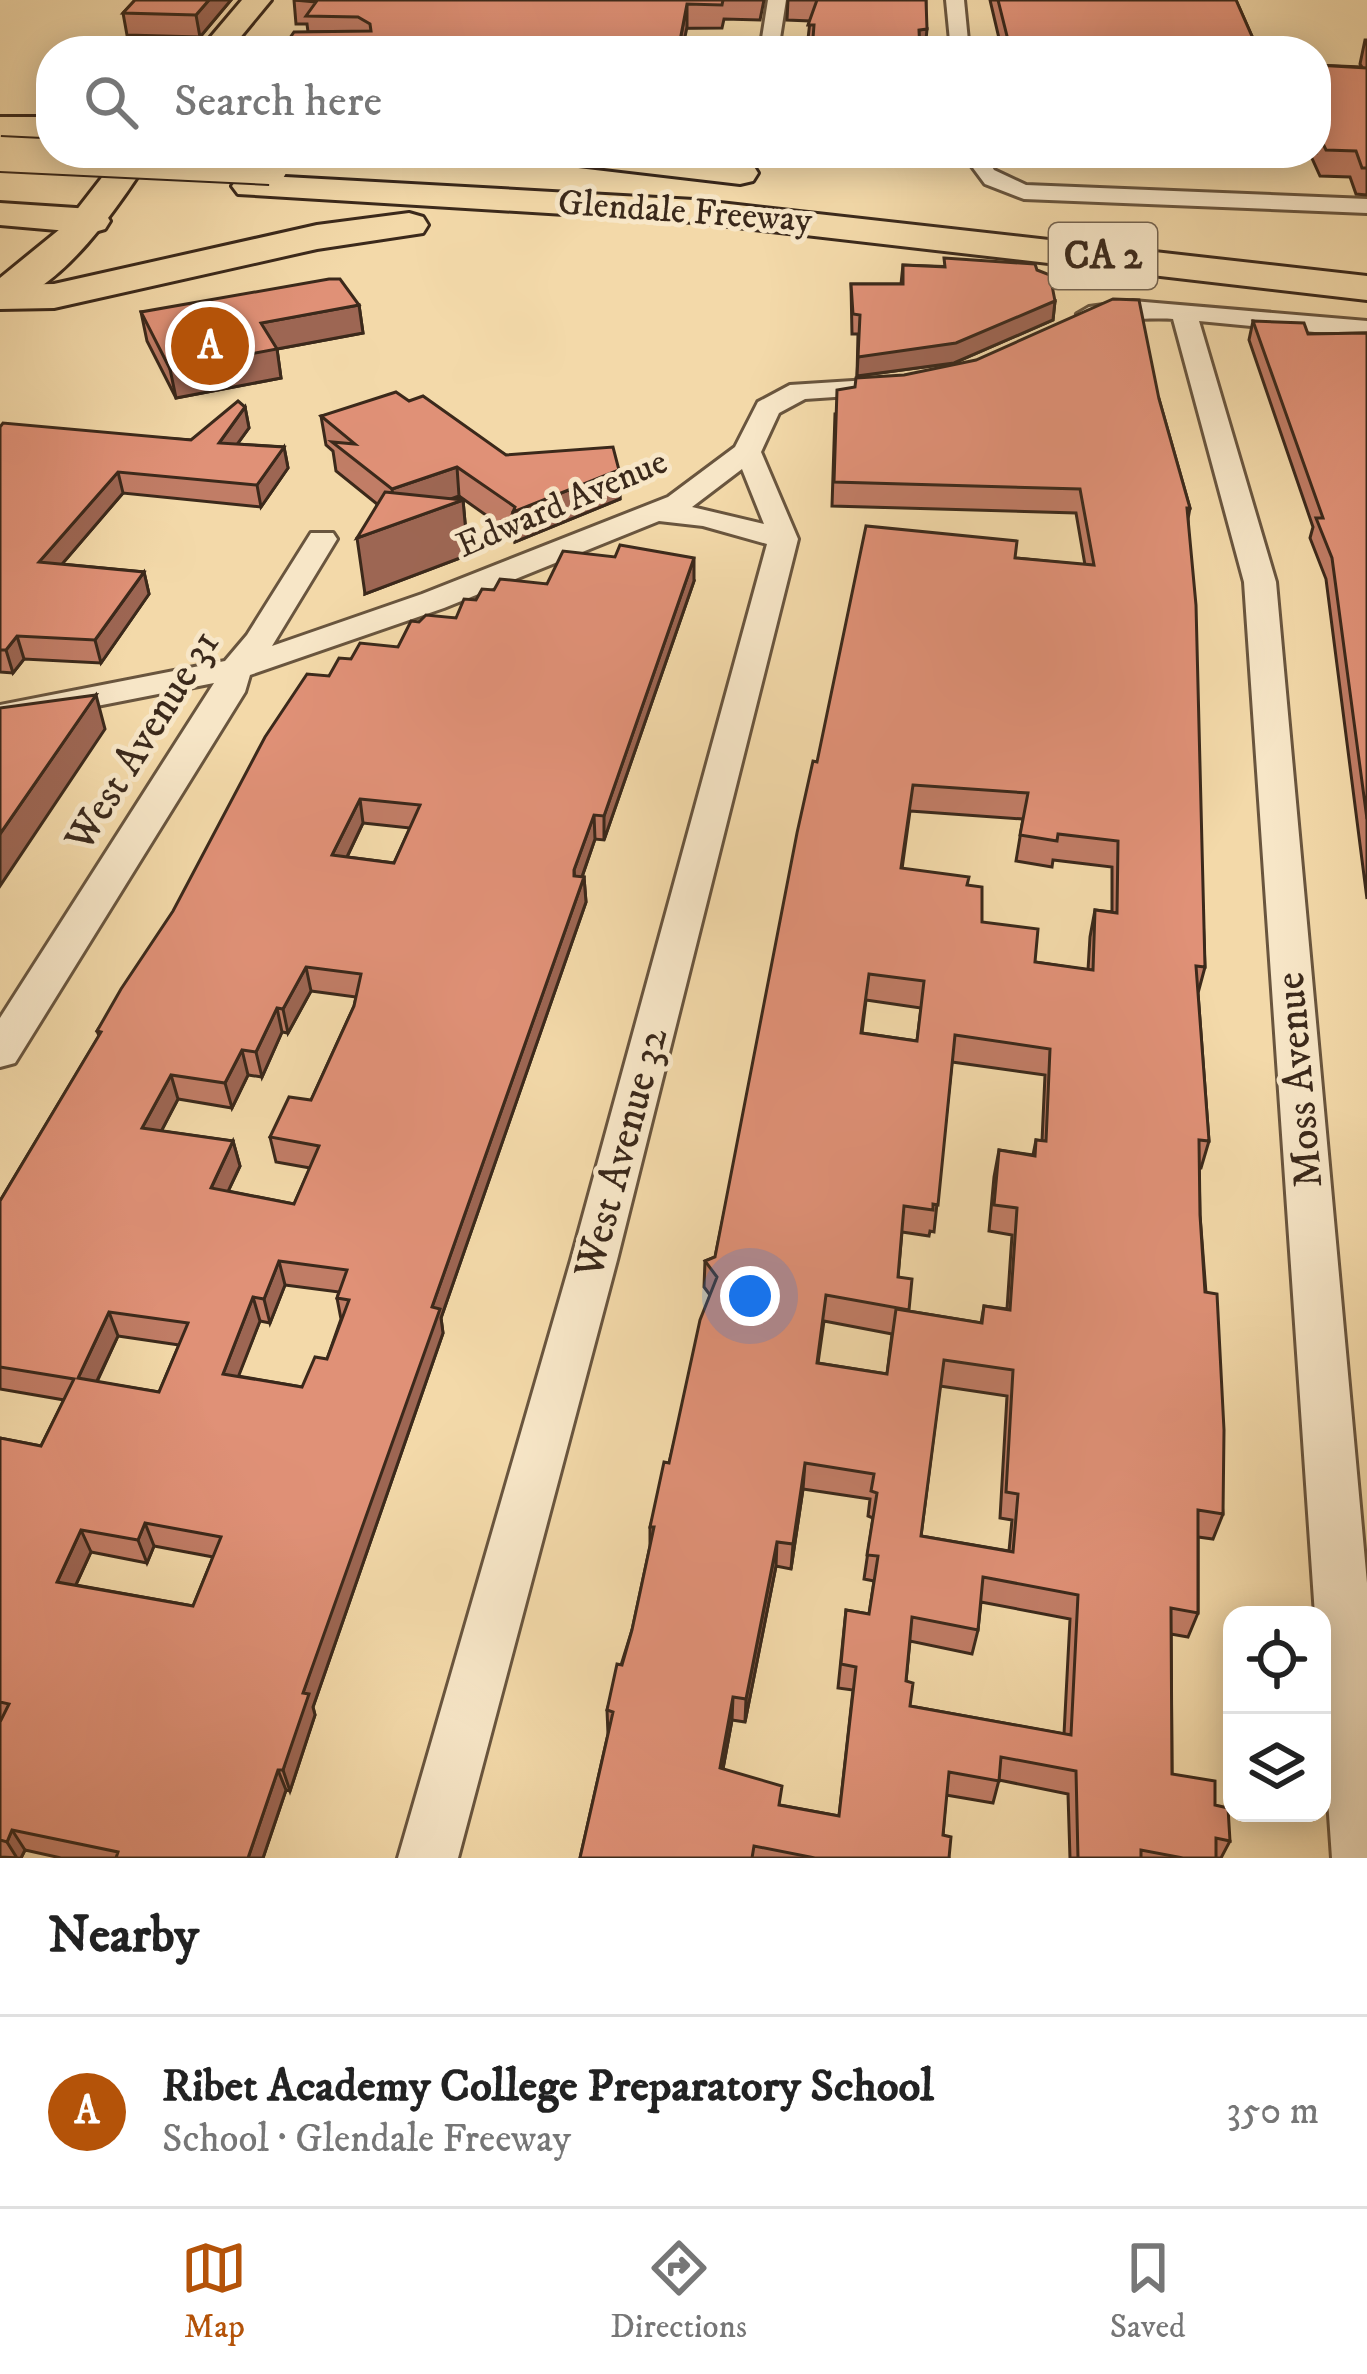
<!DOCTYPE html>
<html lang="en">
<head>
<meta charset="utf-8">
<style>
  :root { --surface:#fff; --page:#f6f6f6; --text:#222; --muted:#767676; --line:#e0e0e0; --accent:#b45309 }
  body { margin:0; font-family:"IM FELL DW Pica",serif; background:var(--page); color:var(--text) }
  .controls { position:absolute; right:36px; bottom:36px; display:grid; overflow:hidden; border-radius:24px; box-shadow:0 6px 30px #0003 }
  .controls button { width:108px; height:108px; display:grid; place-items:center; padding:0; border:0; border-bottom:3px solid var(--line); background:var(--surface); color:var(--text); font:60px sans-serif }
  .you { position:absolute; left:750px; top:1296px; width:42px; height:42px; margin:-30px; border:9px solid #fff; border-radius:50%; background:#1a73e8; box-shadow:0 0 0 18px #1a73e833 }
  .badge { display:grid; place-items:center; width:78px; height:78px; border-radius:50%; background:var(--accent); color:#fff; font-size:39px; font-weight:700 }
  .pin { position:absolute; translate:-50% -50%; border:6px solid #fff; box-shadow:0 3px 12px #0006 }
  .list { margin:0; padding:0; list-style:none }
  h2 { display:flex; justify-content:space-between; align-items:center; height:156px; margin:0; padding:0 48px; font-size:51px }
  h2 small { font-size:39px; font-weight:400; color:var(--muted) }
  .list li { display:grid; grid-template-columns:78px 1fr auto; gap:36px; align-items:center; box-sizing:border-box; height:192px; padding:0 48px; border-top:3px solid var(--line) }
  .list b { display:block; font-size:45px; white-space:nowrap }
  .list p { margin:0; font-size:39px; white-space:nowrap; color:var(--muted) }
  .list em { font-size:39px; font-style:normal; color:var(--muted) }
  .icon { flex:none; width:66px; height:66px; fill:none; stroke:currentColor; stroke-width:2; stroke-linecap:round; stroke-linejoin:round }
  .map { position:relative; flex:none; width:1367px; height:1858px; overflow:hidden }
  .search { position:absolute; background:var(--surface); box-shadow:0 6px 30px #0003; left:36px; right:36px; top:36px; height:132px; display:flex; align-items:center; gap:30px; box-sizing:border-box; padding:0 42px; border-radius:48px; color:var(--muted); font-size:45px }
  .sheet { height:348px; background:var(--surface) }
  nav { display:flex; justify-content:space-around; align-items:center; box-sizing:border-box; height:168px; border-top:3px solid var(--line); background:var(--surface); font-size:33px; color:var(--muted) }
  nav a { display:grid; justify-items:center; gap:6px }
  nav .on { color:var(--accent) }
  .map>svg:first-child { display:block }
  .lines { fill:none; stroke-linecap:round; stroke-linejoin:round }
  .minor-casing { stroke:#69553e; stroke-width:6 }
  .primary-casing { stroke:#3b291b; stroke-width:6 }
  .motorway-casing { stroke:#3b291b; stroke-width:6 }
  .minor { fill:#f7e6c7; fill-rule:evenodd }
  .primary { fill:#f3d9a9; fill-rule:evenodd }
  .motorway { fill:#f3d9a9; fill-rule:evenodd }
  .motorway-bridge-casing { stroke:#3b291b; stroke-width:38; stroke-linecap:butt }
  .motorway-bridge { stroke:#f3d9a9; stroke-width:34 }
  .wall { fill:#c17d66; stroke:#3b291b; stroke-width:3; fill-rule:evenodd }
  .shaded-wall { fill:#9d6653; stroke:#3b291b; stroke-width:3 }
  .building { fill:#e09177; stroke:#3b291b; stroke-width:3; fill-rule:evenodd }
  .labels { text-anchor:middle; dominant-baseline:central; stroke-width:10; stroke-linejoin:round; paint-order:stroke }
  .far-street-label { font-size:36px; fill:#3b291b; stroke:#f7e6c7 }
  .shield { fill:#f7e6c7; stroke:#73624f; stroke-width:3 }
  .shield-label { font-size:39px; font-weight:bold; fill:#3b291b }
  .street-label { font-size:42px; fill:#3b291b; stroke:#f7e6c7 }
</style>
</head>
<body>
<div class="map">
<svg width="1367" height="1858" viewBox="0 0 1367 1858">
  <rect width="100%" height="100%" fill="#f3d9a9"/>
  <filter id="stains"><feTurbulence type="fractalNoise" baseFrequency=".00167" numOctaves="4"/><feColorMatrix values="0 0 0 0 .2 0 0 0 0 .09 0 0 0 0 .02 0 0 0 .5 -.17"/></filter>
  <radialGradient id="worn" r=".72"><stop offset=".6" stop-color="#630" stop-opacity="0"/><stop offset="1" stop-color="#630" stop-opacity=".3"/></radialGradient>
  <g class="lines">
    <defs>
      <g id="minor">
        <path d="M 768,0 L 786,0 L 778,51 L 760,51 Z"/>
        <path d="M 946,0 L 964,0 L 969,51 L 951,51 Z"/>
        <path d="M 217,41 L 361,45 L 370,51 L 210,51 L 210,43 Z"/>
        <path d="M 962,153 L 984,153 L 994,170 L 1026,185 L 1367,199 L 1367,213 L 1024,199 L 985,184 Z"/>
        <path d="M 1133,301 L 1367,321 L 1367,337 L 1199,321 L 1276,582 L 1367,1583 L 1367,1858 L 1332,1858 L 1322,1714 L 1322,1615 L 1315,1615 L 1244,582 L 1173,319 C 1152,317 1087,323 1077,314 L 1089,307 Z"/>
        <path d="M 900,378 L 913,386 L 909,392 L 805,399 L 779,413 L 761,452 L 798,539 L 617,1260 L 458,1858 L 398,1858 L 571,1260 L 767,544 L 703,526 L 659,521 L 444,608 L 250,675 L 245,692 L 15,1063 L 0,1067 L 0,1018 L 214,683 L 0,725 L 0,705 L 225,661 L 247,635 L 311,533 L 333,533 L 337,539 L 272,646 L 422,594 L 668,497 L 735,447 L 758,402 L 790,385 ZM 742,469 L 764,524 L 692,507 Z"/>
      </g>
      <g id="primary">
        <path d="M 242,0 L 271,0 L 229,51 L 199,51 Z"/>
        <path d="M 121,153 L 153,153 C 119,205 64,290 0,306 L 0,278 L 65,225 Z"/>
      </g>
      <g id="motorway">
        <path d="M 0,117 L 51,117 L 51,139 L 0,137 Z"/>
        <path d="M 552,153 C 619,153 688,149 753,165 L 758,173 L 753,181 L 740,184 L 570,164 L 557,161 Z"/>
        <path d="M 251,175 L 694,200 L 1367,276 L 1367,300 L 694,222 L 238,194 L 232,186 L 238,178 Z"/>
        <path d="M 0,203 L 91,209 L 105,213 L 110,221 L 105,229 L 91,233 L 0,225 Z"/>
        <path d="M 409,213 L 423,217 L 428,225 L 423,233 L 317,249 L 54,308 L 0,309 L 0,285 L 54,284 L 317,225 Z"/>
      </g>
    </defs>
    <use href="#minor" class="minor-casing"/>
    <use href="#primary" class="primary-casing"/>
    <use href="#motorway" class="motorway-casing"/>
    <use href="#minor" class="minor"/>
    <use href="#primary" class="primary"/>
    <use href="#motorway" class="motorway"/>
    <defs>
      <path id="motorway-bridge" d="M 0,154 L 270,167"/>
    </defs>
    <use href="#motorway-bridge" class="motorway-bridge-casing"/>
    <use href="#motorway-bridge" class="motorway-bridge"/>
  </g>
  <g class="wall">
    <path d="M 135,0 L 231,0 L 200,37 L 127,35 L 123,13 Z"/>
    <path d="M 294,0 L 764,0 L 760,20 L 724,19 L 722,28 L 308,32 L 307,24 L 296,24 Z"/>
    <path d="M 788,0 L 926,0 L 925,51 L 812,51 L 812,49 L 807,48 L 810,21 L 787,20 Z"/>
    <path d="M 990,0 L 1236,0 L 1255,43 L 1284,51 L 1002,51 Z"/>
    <path d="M 1365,40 L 1367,40 L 1367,195 L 1356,194 L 1350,177 L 1320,176 L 1310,154 L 1289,154 L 1316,153 L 1316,65 L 1362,67 L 1360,64 Z"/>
    <path d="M 850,153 L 923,153 L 922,157 L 849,156 Z"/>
    <path d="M 903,265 L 1037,270 L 1055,301 L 1053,320 L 954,363 L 857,376 L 858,334 L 852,334 L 851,284 L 901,284 Z"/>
    <path d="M 359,305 L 363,333 L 277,349 L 281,378 L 176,398 L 147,341 L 141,312 Z"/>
    <path d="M 1253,321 L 1308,334 L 1367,333 L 1367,899 L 1326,579 L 1310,538 L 1313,527 L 1249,340 Z"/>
    <path d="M 1159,399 L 1190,508 L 1188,519 L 1205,967 L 1198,993 L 1209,1141 L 1201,1168 L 1199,1168 L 1200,1215 L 1223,1514 L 1213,1539 L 1198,1537 L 1198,1613 L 1188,1637 L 1171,1634 L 1172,1774 L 1215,1805 L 1230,1841 L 1221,1858 L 1070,1858 L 1068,1794 L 999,1780 L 993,1803 L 946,1795 L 943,1835 L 949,1858 L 580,1858 L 608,1734 L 607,1710 L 632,1630 L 650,1546 L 650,1527 L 669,1463 L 710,1295 L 704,1287 L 705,1261 L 715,1257 L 817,762 L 1015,558 L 1085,565 L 1076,513 L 832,506 L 835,414 ZM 910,811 L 1023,819 L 1016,861 L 1052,867 L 1053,860 L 1112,867 L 1112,912 L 1095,910 L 1090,937 L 1088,970 L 1035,962 L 982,922 L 967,885 L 902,869 ZM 866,1000 L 921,1008 L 917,1041 L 862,1033 ZM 952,1062 L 1045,1075 L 1042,1141 L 1036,1140 L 1033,1155 L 999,1150 L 994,1177 L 989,1231 L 1012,1235 L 1007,1309 L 984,1306 L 981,1323 L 908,1311 L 898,1277 L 902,1232 L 929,1236 L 930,1231 L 934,1232 ZM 824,1321 L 892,1334 L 887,1374 L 818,1363 ZM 940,1386 L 1007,1396 L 1000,1518 L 1012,1520 L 1009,1551 L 921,1536 ZM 803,1489 L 870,1499 L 868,1516 L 873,1518 L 864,1579 L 874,1581 L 869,1614 L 846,1610 L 838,1688 L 853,1690 L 839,1816 L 780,1805 L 723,1769 L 732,1720 L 745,1722 L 776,1566 L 791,1569 ZM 981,1602 L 1070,1619 L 1064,1734 L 910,1706 L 906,1681 L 910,1641 L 972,1654 L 978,1630 Z"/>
    <path d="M 409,401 L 506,455 L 619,470 L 620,499 L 515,542 L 514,535 L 459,496 L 452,499 L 463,500 L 468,555 L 365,594 L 377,504 L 336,471 L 333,451 L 326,445 L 321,416 Z"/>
    <path d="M 245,407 L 249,428 L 237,444 L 284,447 L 288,468 L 261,507 L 123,493 L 62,564 L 144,572 L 149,594 L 101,663 L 24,659 L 13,673 L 0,672 L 0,427 L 191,440 Z"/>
    <path d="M 694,581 L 604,840 L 595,839 L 582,877 L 584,877 L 586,902 L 441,1318 L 443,1333 L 313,1707 L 315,1715 L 290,1791 L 286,1790 L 263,1858 L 61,1858 L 25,1850 L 21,1858 L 0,1857 L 0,1438 L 41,1446 L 64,1400 L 0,1389 L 0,1201 L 99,1036 L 97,1031 L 329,676 L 351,659 L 398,647 L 419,622 L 456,618 L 476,600 L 494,590 L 547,584 ZM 363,823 L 410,828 L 394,863 L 347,857 ZM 311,991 L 356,997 L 354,1006 L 311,1100 L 270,1137 L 276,1162 L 310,1168 L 294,1204 L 228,1191 L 240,1166 L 233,1141 L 161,1131 L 178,1099 L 232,1108 L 248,1075 L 262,1077 L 282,1032 L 288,1033 ZM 285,1285 L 339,1292 L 337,1298 L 341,1319 L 327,1359 L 302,1387 L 238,1376 L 260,1321 L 270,1323 ZM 118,1336 L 179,1345 L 159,1392 L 97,1382 ZM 154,1546 L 213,1557 L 193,1606 L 76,1585 L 91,1552 L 147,1563 Z"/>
  </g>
  <g class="shaded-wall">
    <path d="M 209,0 L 231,0 L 200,37 L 196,15 Z"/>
    <path d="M 687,4 L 687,27 L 682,51 L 678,51 Z"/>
    <path d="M 927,29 L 925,51 L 918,51 L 919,30 Z"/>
    <path d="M 1055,301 L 1053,320 L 954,363 L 857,376 L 858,357 Z"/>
    <path d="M 359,305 L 363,333 L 277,349 L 281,378 L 176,398 L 170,369 L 261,323 Z"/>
    <path d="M 245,407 L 249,428 L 223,464 L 219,443 Z"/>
    <path d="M 284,447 L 288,468 L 261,507 L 257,485 Z"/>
    <path d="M 457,467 L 459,496 L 396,519 L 392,489 Z"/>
    <path d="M 619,470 L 620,499 L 515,542 L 513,512 Z"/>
    <path d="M 118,472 L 123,493 L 45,584 L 39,562 Z"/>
    <path d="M 463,500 L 468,555 L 365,594 L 357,538 Z"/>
    <path d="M 694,558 L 694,581 L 604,840 L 604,816 Z"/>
    <path d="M 144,572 L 149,594 L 101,663 L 95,640 Z"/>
    <path d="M 17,636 L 24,659 L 13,673 L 6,650 Z"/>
    <path d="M 96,695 L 105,729 L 0,886 L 0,834 Z"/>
    <path d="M 360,799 L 363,823 L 336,880 L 332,855 Z"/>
    <path d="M 594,815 L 595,839 L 576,894 L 574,870 Z"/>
    <path d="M 584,877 L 586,902 L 441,1318 L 443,1333 L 313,1707 L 315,1715 L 290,1791 L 283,1770 L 303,1693 L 432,1307 Z"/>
    <path d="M 306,967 L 311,991 L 288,1033 L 283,1009 Z"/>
    <path d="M 277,1008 L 282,1032 L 262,1077 L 256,1052 Z"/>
    <path d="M 242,1050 L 248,1075 L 232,1108 L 225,1083 Z"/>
    <path d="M 171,1075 L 178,1099 L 150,1153 L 142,1128 Z"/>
    <path d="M 233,1141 L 240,1166 L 218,1213 L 211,1188 Z"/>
    <path d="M 279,1261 L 285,1285 L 270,1323 L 264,1299 Z"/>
    <path d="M 253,1297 L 260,1321 L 230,1398 L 223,1374 Z"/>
    <path d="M 109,1312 L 118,1336 L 87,1402 L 78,1378 Z"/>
    <path d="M 805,1463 L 803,1489 L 791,1569 L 793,1544 Z"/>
    <path d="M 145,1523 L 154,1546 L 147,1563 L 138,1540 Z"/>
    <path d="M 81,1530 L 91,1552 L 67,1604 L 57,1582 Z"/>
    <path d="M 777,1542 L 776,1566 L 745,1722 L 746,1699 Z"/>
    <path d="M 733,1697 L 732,1720 L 719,1790 L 720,1768 Z"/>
    <path d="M 278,1770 L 286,1790 L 263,1858 L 248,1858 Z"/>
    <path d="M 12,1830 L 25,1850 L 21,1858 L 17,1858 L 7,1842 Z"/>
  </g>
  <g class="building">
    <path d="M 135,0 L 209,0 L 196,15 L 123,13 Z"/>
    <path d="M 294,0 L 723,0 L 722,5 L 687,4 L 678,51 L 281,51 L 294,32 L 371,31 L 370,24 L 358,17 L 306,16 L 316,2 Z"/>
    <path d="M 817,0 L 926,0 L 927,29 L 919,30 L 920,51 L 812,51 L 814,25 L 808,25 Z"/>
    <path d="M 998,0 L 1236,0 L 1255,43 L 1281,44 L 1284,51 L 1009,44 Z"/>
    <path d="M 1316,65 L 1367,68 L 1367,168 L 1362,168 L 1356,151 L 1326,150 L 1316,129 Z"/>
    <path d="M 944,258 L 1035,264 L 1037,270 L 1050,275 L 1055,301 L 956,343 L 858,357 L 860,315 L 853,314 L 851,284 L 903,284 L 903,265 L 945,267 Z"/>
    <path d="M 329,279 L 340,279 L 359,305 L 261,323 L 277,349 L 170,369 L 141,312 Z"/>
    <path d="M 1113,299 L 1139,300 L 1159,399 L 1190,508 L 1187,508 L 1196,605 L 1205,967 L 1196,966 L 1209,1141 L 1199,1140 L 1200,1215 L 1205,1292 L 1217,1294 L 1224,1430 L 1223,1514 L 1198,1510 L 1198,1613 L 1171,1608 L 1172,1774 L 1215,1781 L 1215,1805 L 1228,1808 L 1230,1841 L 1216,1838 L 1216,1858 L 1183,1858 L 1141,1850 L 1141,1858 L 1078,1858 L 1076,1771 L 1001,1757 L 999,1781 L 949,1772 L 943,1835 L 951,1837 L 949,1858 L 815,1858 L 754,1846 L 752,1858 L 580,1858 L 613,1712 L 607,1710 L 617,1664 L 622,1665 L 632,1630 L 654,1527 L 650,1527 L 664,1462 L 669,1463 L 700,1320 L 717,1277 L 705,1261 L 715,1257 L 797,833 L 813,761 L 817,762 L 866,526 L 1017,541 L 1015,558 L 1094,565 L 1080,489 L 834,482 L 837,390 L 855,387 L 856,378 L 904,375 L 976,360 ZM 913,785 L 1028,793 L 1020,835 L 1057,841 L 1058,834 L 1118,841 L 1117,913 L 1095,910 L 1093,970 L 1035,962 L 1038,929 L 982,922 L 982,887 L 967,885 L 969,877 L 901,868 ZM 869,974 L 924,981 L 917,1041 L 861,1033 ZM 955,1035 L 1050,1049 L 1046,1141 L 1036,1140 L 1035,1156 L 999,1150 L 994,1205 L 1017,1208 L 1010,1310 L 984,1306 L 982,1323 L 896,1309 L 887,1374 L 817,1363 L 826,1295 L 909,1310 L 912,1279 L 898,1277 L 904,1206 L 933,1210 L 933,1204 L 938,1205 ZM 944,1360 L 1013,1370 L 1006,1492 L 1018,1494 L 1013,1552 L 921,1536 ZM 805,1463 L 874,1474 L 871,1491 L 877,1493 L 867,1555 L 878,1556 L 869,1614 L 846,1610 L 841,1664 L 856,1667 L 839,1816 L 779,1805 L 782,1786 L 720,1768 L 733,1697 L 746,1699 L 777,1542 L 793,1544 ZM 983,1577 L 1078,1595 L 1071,1735 L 910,1706 L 913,1683 L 906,1681 L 912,1617 L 978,1630 Z"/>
    <path d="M 1253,321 L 1304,323 L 1308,334 L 1367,333 L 1367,819 L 1332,558 L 1316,518 L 1323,518 Z"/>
    <path d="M 396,392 L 409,401 L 423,396 L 506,455 L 613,447 L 619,470 L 513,512 L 515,507 L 457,467 L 392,489 L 332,442 L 355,444 L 321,416 Z"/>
    <path d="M 238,401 L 245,407 L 219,443 L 284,447 L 257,485 L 118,472 L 39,562 L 144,572 L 95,640 L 17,636 L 6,650 L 0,650 L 0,427 L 3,423 L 191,440 Z"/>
    <path d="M 385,492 L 463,500 L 357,538 Z"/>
    <path d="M 620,545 L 694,558 L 604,816 L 594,815 L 574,870 L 574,876 L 584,877 L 432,1307 L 440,1309 L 303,1693 L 309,1694 L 283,1770 L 278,1770 L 248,1858 L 116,1858 L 118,1852 L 12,1830 L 7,1842 L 0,1840 L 0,1722 L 9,1704 L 0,1702 L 0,1438 L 41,1446 L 74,1379 L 0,1367 L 0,1201 L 101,1032 L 97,1031 L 121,989 L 173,911 L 265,737 L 307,674 L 329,676 L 339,658 L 351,659 L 360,643 L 398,647 L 411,621 L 419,622 L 426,615 L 456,618 L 464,599 L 476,600 L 482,589 L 494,590 L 500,579 L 547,584 L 563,551 L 615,557 ZM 360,799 L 420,805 L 394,863 L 332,855 ZM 306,967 L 361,974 L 354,1006 L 311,1100 L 289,1097 L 270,1137 L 319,1146 L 294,1204 L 211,1188 L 233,1141 L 142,1128 L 171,1075 L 225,1083 L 242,1050 L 256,1052 L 277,1008 L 283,1009 ZM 279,1261 L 347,1270 L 337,1298 L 349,1300 L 327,1359 L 315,1357 L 302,1387 L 223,1374 L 253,1297 L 264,1299 ZM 109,1312 L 188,1323 L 159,1392 L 78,1378 ZM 145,1523 L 221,1537 L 193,1606 L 57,1582 L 81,1530 L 138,1540 Z"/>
    <path d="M 96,695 L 0,834 L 0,708 Z"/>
  </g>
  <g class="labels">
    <g class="far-street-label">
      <text transform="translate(685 212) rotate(4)">Glendale Freeway</text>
      <text transform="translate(562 504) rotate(-23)">Edward Avenue</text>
    </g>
    <rect class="shield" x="1049" y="223" width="108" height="66" rx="9"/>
    <g class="shield-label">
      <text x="1103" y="256">CA 2</text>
    </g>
    <g class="street-label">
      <text transform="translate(143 741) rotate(-58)">West Avenue 31</text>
      <text transform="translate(1300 1080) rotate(-95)">Moss Avenue</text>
      <text transform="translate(622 1153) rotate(-75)">West Avenue 32</text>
    </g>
  </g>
  <rect width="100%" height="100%" filter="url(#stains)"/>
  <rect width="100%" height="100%" fill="url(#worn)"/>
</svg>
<div class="controls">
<button><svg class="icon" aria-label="locate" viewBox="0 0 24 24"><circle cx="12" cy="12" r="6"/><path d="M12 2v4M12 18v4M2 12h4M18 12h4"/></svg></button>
<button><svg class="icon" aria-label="layers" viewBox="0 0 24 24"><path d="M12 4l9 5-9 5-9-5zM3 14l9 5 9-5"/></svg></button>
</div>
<div class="you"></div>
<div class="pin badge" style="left:210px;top:346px">A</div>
<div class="search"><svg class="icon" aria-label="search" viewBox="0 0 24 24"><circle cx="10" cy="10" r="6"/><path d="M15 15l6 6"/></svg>Search here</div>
</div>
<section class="sheet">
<h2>Nearby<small></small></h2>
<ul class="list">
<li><span class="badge">A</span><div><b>Ribet Academy College Preparatory School</b><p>School · Glendale Freeway</p></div><em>350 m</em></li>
</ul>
</section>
<nav>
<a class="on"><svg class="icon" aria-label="map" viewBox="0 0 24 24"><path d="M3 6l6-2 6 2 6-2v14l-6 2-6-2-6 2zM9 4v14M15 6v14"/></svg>Map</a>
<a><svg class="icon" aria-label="directions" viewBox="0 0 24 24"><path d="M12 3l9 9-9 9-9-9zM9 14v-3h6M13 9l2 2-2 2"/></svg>Directions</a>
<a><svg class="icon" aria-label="saved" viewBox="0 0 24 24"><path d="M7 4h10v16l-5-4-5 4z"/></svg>Saved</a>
</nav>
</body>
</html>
